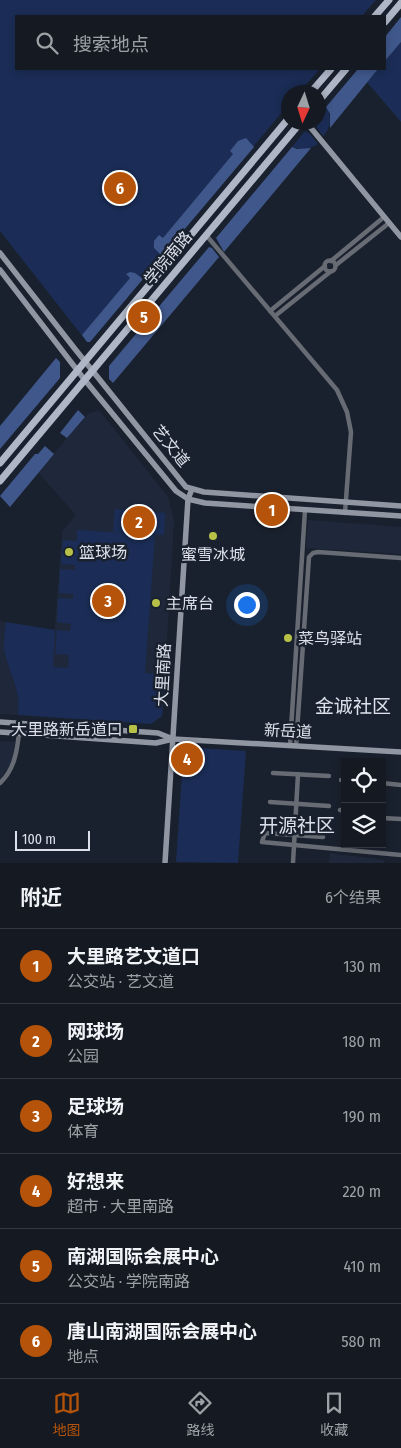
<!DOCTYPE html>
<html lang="zh">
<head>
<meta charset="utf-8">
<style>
  :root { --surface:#141922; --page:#21262f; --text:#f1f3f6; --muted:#9da0a5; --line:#333840; --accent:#b45309 }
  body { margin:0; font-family:"Fira Sans Condensed","Noto Sans SC",sans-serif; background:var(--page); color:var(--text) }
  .controls { position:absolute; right:15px; bottom:15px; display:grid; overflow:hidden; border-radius:0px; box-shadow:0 2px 8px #0003 }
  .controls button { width:45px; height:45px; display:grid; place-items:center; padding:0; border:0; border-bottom:1px solid var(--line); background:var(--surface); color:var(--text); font:25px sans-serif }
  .compass { position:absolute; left:281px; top:85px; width:45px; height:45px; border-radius:50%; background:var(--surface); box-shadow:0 2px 8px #0003; rotate:184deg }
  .scale { position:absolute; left:15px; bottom:12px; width:75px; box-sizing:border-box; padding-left:5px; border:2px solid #dbe0ea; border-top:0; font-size:14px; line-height:18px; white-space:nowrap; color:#dbe0ea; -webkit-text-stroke:4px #1a212e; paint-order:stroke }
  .you { position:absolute; left:246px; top:604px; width:18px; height:18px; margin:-12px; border:4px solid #fff; border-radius:50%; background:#1a73e8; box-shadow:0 0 0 8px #1a73e833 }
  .badge { display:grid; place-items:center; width:32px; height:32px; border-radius:50%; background:var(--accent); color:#fff; font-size:16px; font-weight:700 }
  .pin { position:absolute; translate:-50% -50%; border:2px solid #fff; box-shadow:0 1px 5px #0006 }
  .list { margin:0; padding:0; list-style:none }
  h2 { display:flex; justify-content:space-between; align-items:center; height:65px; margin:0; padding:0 20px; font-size:21px }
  h2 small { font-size:16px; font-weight:400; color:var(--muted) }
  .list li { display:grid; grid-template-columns:32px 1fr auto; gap:15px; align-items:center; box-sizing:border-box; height:75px; padding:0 20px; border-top:1px solid var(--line) }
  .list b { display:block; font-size:19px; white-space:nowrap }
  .list p { margin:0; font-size:16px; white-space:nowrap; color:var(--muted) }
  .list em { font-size:16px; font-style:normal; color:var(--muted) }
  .icon { flex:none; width:28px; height:28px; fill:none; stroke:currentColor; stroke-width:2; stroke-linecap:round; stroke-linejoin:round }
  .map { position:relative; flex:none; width:401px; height:863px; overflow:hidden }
  .search { position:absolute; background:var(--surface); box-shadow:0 2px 8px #0003; left:15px; right:15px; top:15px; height:55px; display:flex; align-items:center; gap:12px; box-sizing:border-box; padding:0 18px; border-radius:0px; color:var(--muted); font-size:19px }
  .sheet { height:515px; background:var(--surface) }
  nav { display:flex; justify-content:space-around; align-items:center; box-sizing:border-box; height:70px; border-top:1px solid var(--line); background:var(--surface); font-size:14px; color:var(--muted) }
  nav a { display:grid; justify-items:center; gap:2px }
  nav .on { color:var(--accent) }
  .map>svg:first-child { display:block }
  .built { fill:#1f283b }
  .green { fill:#1b2d56 }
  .forest { fill:#3f578a }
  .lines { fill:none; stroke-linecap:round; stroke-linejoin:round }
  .street { stroke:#676b73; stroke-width:4.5 }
  .secondary { stroke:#9096a2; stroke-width:5.5 }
  .primary { stroke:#afb7c7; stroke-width:7 }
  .poi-dot { fill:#b7c148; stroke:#1a212e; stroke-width:2 }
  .labels { text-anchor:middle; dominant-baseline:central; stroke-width:5; stroke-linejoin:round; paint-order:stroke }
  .street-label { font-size:16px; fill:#dbe0ea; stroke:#1a212e }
  .poi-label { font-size:16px; fill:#dbe0ea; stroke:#1a212e; text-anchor:start }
  .quarter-label { font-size:19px; fill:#dbe0ea; stroke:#1a212e }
</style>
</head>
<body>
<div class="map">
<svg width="401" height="863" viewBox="0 0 401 863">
  <rect width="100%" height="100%" fill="#1a212e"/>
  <g class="built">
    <path d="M 99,410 L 168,497 L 174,520 L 165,675 L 52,667 L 62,532 L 76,515 L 38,472 L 88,414 Z"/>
    <path d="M 308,520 L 401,527 L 401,554 L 306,548 Z"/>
    <path d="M 0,621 L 6,622 L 4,652 L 17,689 L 19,704 L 18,715 L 0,714 Z"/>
    <path d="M 0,741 L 15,742 L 11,764 L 0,779 Z"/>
    <path d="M 330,853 L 384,860 L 384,863 L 329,863 Z"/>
  </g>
  <g class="green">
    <path d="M 0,0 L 376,0 L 362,16 L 16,16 L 16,69 L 320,69 L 299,92 L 288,92 L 288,105 L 90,342 L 87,342 L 0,231 Z"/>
    <path d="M 401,42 L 401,122 L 367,82 L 378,69 L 385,69 L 385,61 Z"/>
    <path d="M 326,107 C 332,117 331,128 323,136 L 314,123 L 318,122 L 319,115 Z"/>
    <path d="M 305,131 L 310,134 L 318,144 C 311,149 301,150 292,147 Z"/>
    <path d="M 115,509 L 165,513 L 164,535 L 113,532 Z"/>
    <path d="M 77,530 L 155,535 L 145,673 L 165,675 L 162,716 L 151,724 L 18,715 C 21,690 11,677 5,654 C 2,645 5,632 6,622 L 55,630 L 53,667 L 68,668 L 69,655 L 55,654 L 57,630 L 70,631 L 71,624 L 57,622 L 58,598 L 73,599 L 73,594 L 59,593 L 60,569 L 75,570 L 75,565 L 61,564 L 63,540 L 77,541 Z"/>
    <path d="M 197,748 L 246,751 L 238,863 L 176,862 L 183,760 Z"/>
  </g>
  <g class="forest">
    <path d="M 401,17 L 401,42 L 385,61 L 385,37 Z"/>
    <path d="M 358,69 L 378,69 L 330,128 L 330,114 L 326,107 Z"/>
    <path d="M 246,138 L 254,147 L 162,256 L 154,248 L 154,241 L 159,235 L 163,238 L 233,154 L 230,151 L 238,141 Z"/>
    <path d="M 292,147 L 297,149 L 311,148 L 224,252 L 216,238 Z"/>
    <path d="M 209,247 L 212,248 L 219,257 L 113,383 L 109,379 L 109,366 Z"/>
    <path d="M 130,272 L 135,273 L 143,279 L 90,342 L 87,342 L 82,335 L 130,278 L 126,274 Z"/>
    <path d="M 56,358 L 60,362 L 60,378 L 0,449 L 0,426 Z"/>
    <path d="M 78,410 L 85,417 L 67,438 L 60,433 Z"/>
    <path d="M 45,446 L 54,454 L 10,507 L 0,496 L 35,454 L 38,454 Z"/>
  </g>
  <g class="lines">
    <g class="street">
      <path d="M 206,235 L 337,390 L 347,412 L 351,432 L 345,513"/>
      <circle cx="330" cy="266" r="5.5"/>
      <path d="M 331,261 L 384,217"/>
      <path d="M 336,265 L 389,223"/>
      <path d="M 270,311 L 325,266"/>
      <path d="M 275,316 L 330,272"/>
      <path d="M 290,745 L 305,510"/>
      <path d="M 296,746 L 309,557 L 313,553 L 318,552 L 401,558"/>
      <path d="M 273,773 L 329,776"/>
      <path d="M 341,780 L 345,780"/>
      <path d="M 0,783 C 14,770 17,752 19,733"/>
      <path d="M 382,783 L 401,785"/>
      <path d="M 270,802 L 329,806"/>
      <path d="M 340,810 L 345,811"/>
      <path d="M 382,818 L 401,819"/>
      <path d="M 323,837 L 265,833 L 262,842 L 401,855"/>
      <path d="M 293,863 L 298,774"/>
    </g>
    <g class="secondary">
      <path d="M 306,122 L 401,237"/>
      <path d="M 0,253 L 75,349 L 186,487 L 204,492 L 401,506"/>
      <path d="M 0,270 L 84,379 L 176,491 L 188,499 L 205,503 L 401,516"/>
      <path d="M 0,722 L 158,733 L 173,739 L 401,752"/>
      <path d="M 0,732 L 156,743 L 173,739"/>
      <path d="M 165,863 L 188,499 L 192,489"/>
    </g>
    <g class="primary">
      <path d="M 375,16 L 389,0"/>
      <path d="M 385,22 L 401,3"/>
      <path d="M 311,92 L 331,69"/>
      <path d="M 318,102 L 346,69"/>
      <path d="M 0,463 L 288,119"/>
      <path d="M 0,481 L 301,122"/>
    </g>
  </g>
  <g class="poi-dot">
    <circle cx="213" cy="536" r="5"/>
    <circle cx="69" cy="552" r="5"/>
    <circle cx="156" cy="603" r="5"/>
    <circle cx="288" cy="638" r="5"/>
    <rect x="128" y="724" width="10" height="10" rx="2.5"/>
  </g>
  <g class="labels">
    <g class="street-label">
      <text transform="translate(168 258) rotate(-50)">学院南路</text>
      <text transform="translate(171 446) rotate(51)">艺文道</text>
      <text transform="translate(163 675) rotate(-87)">大里南路</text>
      <text transform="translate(288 731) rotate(3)">新岳道</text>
    </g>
    <g class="poi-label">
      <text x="79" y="552">篮球场</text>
      <text x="213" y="554" text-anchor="middle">蜜雪冰城</text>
      <text x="166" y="603">主席台</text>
      <text x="298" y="638">菜鸟驿站</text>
      <text x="123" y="729" text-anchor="end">大里路新岳道口</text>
    </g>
    <g class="quarter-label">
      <text x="353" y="706">金诚社区</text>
      <text x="297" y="825">开源社区</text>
    </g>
  </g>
</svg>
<div class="controls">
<button><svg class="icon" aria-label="locate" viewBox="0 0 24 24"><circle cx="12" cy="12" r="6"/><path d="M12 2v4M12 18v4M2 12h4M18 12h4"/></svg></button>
<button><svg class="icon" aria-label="layers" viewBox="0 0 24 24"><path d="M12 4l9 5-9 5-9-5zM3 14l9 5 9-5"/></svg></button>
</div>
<svg class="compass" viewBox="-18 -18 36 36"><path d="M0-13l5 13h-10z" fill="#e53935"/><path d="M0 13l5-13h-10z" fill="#9da0a5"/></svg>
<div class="scale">100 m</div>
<div class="you"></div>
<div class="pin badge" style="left:272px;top:510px">1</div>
<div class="pin badge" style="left:139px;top:522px">2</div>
<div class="pin badge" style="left:108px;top:601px">3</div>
<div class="pin badge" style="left:187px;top:759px">4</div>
<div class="pin badge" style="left:144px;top:317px">5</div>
<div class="pin badge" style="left:120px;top:188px">6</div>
<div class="search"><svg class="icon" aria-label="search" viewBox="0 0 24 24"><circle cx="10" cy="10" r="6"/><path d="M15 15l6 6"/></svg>搜索地点</div>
</div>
<section class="sheet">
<h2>附近<small>6个结果</small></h2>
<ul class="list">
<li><span class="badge">1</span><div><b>大里路艺文道口</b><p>公交站 · 艺文道</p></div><em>130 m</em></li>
<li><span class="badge">2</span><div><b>网球场</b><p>公园</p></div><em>180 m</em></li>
<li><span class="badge">3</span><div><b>足球场</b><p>体育</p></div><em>190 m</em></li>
<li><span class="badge">4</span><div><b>好想来</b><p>超市 · 大里南路</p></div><em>220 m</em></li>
<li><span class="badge">5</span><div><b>南湖国际会展中心</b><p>公交站 · 学院南路</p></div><em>410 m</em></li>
<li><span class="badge">6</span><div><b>唐山南湖国际会展中心</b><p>地点</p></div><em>580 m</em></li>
</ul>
</section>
<nav>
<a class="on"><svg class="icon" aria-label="map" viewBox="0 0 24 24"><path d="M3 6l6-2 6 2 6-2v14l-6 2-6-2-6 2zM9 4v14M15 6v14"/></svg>地图</a>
<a><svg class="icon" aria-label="directions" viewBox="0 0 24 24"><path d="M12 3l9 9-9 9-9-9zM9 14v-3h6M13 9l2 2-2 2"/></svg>路线</a>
<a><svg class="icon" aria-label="saved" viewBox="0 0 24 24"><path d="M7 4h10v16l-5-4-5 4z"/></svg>收藏</a>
</nav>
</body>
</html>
